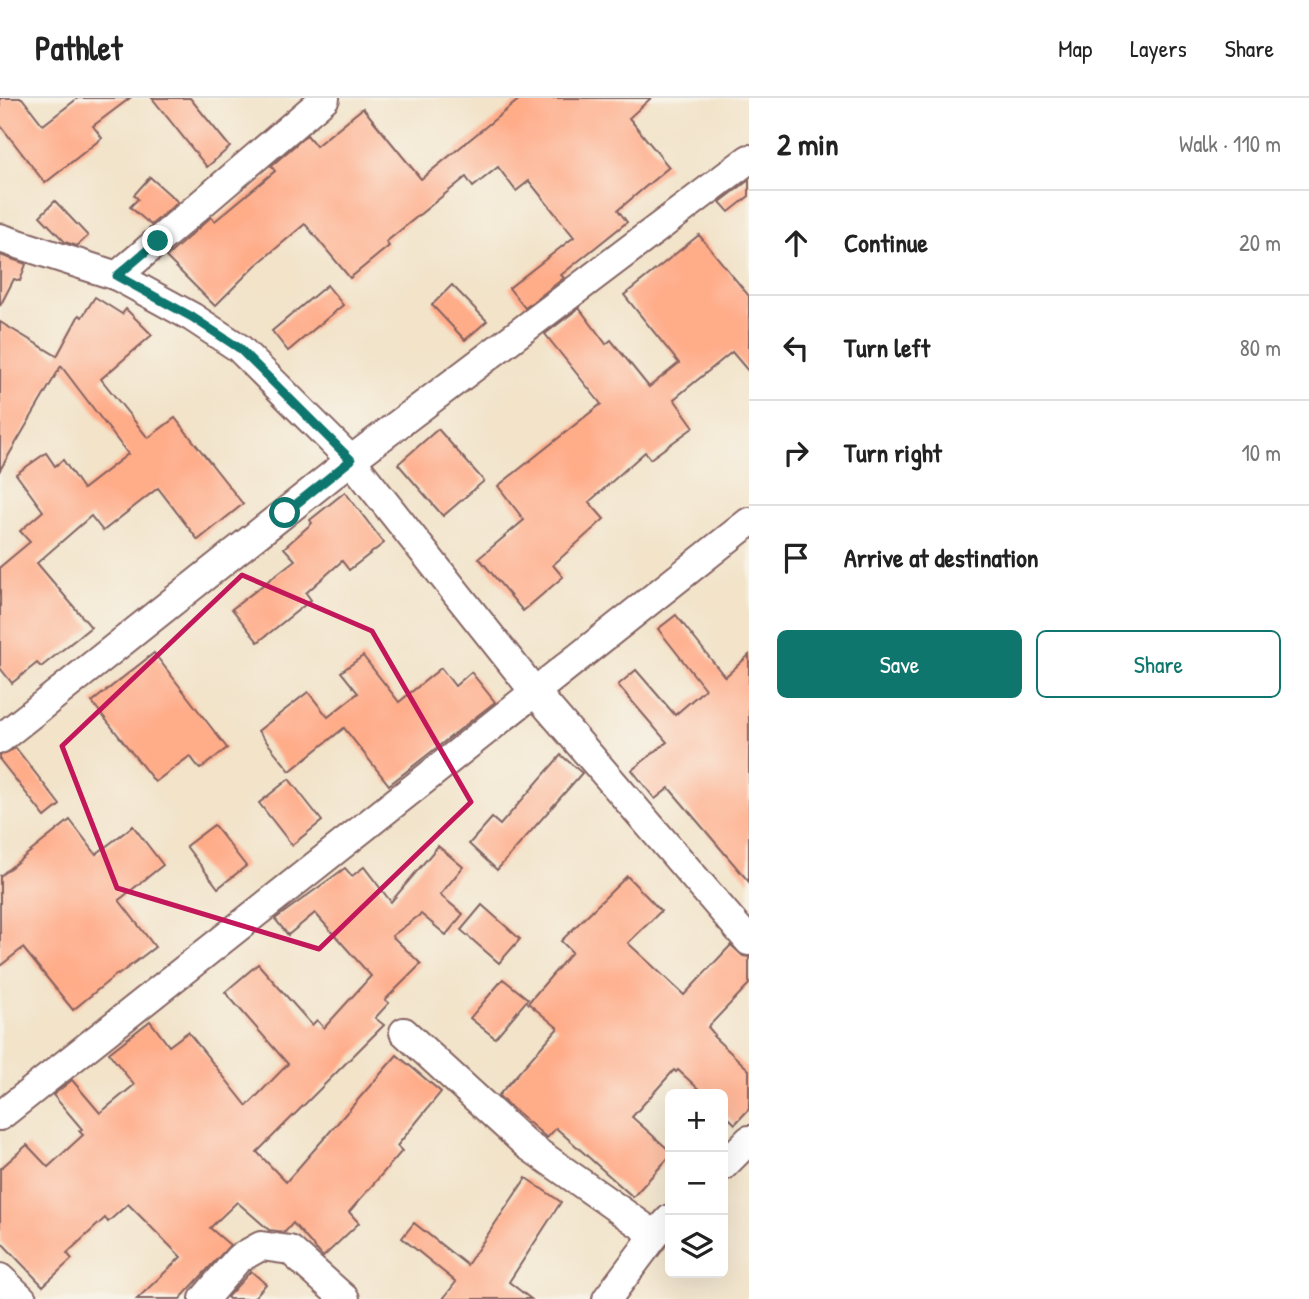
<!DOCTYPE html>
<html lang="en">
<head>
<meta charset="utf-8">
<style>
  :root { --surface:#fff; --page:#f2f2f2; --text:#222; --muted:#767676; --line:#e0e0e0; --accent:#0f766e }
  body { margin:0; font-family:"Patrick Hand",sans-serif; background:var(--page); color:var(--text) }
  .controls { position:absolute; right:21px; bottom:21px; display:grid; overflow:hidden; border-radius:10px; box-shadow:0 7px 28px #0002 }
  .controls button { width:63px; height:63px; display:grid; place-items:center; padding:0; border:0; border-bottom:2px solid var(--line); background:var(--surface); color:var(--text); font:35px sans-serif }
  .stop { position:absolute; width:21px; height:21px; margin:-16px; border:5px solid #0f766e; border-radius:50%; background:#fff }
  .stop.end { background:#0f766e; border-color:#fff; box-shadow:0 2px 7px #0008 }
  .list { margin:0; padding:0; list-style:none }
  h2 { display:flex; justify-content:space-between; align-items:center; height:91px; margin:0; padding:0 28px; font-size:30px }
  h2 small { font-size:23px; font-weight:400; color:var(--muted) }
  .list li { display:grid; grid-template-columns:46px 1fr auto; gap:21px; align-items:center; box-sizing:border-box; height:105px; padding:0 28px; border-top:2px solid var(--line) }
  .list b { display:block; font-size:26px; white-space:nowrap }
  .list em { font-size:23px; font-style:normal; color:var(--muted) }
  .actions { display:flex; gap:14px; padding:21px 28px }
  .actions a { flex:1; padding:16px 0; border:2px solid var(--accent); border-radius:10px; text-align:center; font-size:24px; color:var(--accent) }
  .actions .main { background:var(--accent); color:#fff }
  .icon { flex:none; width:38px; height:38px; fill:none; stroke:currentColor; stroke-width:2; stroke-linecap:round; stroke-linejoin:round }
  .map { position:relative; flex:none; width:749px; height:1201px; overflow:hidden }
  header { display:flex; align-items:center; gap:42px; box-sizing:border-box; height:98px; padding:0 35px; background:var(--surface); border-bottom:2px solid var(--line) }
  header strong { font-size:33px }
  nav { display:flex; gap:38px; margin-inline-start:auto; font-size:24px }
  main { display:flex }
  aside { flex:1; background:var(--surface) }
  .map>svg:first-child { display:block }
  .building { fill:#ffac89 }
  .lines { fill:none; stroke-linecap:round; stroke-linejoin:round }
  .street-casing { stroke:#856462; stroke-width:32 }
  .street { stroke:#fff; stroke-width:28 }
  .route { stroke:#0f766e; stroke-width:9 }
  .marked { fill:none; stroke:#c2185b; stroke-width:5; stroke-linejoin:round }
</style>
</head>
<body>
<header>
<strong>Pathlet</strong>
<nav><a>Map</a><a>Layers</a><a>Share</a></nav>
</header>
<main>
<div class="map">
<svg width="749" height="1201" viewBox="0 0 749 1201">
  <rect width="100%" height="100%" fill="#f7f3e8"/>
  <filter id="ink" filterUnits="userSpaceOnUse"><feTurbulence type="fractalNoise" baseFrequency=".0143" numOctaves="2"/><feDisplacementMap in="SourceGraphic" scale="14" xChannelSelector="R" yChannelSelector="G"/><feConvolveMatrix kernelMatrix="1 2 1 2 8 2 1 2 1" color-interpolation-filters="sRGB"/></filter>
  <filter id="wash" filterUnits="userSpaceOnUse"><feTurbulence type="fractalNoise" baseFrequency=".00686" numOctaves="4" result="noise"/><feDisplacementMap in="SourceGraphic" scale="28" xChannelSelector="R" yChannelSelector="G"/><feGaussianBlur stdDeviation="1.57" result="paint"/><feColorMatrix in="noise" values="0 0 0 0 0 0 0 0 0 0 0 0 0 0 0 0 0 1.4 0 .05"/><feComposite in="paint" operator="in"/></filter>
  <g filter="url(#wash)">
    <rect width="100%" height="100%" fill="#f2e3c9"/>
    <g id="blocks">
      <g class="building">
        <path d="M 0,0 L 22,0 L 43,27 L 78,0 L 130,0 L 93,28 L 102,40 L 45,85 L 0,27 Z"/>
        <path d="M 152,0 L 190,0 L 230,49 L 207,69 Z"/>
        <path d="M 521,0 L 651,0 L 629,20 L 669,69 L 618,112 L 627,124 L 561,177 L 564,180 L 525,210 L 509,190 L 574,139 L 529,83 L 516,93 L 498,69 L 473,89 L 466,79 L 386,144 L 389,148 L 350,180 L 305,126 L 255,168 L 215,208 L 166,159 L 211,119 L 215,123 L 275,73 L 271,68 L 307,37 L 316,48 L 363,10 L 421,81 Z"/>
        <path d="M 150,79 L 178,104 L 151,127 L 130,109 L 138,101 L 134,97 Z"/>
        <path d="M 749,82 L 749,98 L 729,114 L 720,104 Z"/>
        <path d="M 55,103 L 88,138 L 77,148 L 65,144 L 40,118 Z"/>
        <path d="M 699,137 L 749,198 L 749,274 L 732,254 L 674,301 L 694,329 L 650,361 L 645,354 L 589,404 L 604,421 L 553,467 L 563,479 L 523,513 L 479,460 L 524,422 L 498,388 L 601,306 L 545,236 L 579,210 L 606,246 L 611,242 L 649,289 L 679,265 L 624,197 Z"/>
        <path d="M 0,157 L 26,166 L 20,183 L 14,181 L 0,208 Z"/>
        <path d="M 327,187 L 343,207 L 288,253 L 272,233 Z"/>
        <path d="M 452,187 L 487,223 L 465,242 L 432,207 Z"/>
        <path d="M 95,199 L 122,216 L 126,211 L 152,237 L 101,281 L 148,340 L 175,320 L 243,406 L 198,442 L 158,390 L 103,433 L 91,418 L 37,465 L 91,529 L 41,569 L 37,565 L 12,585 L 0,570 L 0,469 L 30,444 L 20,433 L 43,413 L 16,376 L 46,355 L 55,368 L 63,362 L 83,391 L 128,356 L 61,268 L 0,372 L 0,224 L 57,258 L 79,217 L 82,219 Z"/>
        <path d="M 438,331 L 484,383 L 443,418 L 398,366 Z"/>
        <path d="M 345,394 L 384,445 L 349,472 L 342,463 L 306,495 L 311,502 L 258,544 L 232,511 L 295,462 L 284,450 L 312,425 L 310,422 Z"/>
        <path d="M 676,517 L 725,579 L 749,557 L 749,784 L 669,690 L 655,701 L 632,672 L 667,644 L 618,587 L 636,572 L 675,617 L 705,591 L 658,531 Z"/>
        <path d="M 154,555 L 227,650 L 200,671 L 190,658 L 155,684 L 92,604 Z"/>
        <path d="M 363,558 L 399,604 L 441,570 L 455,588 L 471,574 L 495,604 L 389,687 L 344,630 L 290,673 L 258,633 L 308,594 L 328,619 L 358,595 L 341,574 Z"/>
        <path d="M 16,650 L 60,707 L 45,719 L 0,662 L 0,657 Z"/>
        <path d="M 561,657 L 582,675 L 497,772 L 469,746 L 492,720 L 500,727 Z"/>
        <path d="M 289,681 L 322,723 L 292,747 L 259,705 Z"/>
        <path d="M 70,722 L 96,756 L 133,728 L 163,767 L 119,802 L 155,849 L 118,877 L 117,876 L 73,912 L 23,850 L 0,868 L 0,778 Z"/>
        <path d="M 214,727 L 246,768 L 218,790 L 186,748 Z"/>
        <path d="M 438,748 L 463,769 L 440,797 L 463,816 L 446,837 L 421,816 L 392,838 L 421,866 L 385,902 L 389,905 L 375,920 L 384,927 L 257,1054 L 286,1084 L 397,957 L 441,994 L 397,1048 L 402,1053 L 349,1114 L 359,1125 L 323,1159 L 293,1125 L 285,1134 L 269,1132 L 237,1104 L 210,1130 L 230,1147 L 180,1201 L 137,1201 L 181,1159 L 128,1106 L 108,1124 L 105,1120 L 67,1155 L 72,1161 L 43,1188 L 0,1143 L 0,1071 L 27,1047 L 48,1069 L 83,1037 L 79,1033 L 82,1031 L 53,997 L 72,982 L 100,1015 L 134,987 L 109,955 L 150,923 L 169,948 L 188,934 L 247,1008 L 288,966 L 225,894 L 258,866 L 312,927 L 317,922 L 324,930 L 371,878 L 315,815 L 288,837 L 275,821 L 345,770 L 352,778 L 364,769 L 391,804 Z"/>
        <path d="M 627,778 L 661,813 L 628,845 L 684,897 L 731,847 L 743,858 L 749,859 L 749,886 L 708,929 L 715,937 L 713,938 L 749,972 L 749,1011 L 735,1026 L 723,1014 L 723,996 L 704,996 L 678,972 L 676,974 L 674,972 L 632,1019 L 670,1053 L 670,1058 L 633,1099 L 556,1030 L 547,1040 L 498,998 L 558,930 L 528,905 L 572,854 L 561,843 Z"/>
        <path d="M 482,807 L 520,841 L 499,865 L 461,832 Z"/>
        <path d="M 503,881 L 528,901 L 495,940 L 470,920 Z"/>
        <path d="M 526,1080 L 561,1104 L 509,1184 L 531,1201 L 443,1201 L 456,1184 L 402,1140 L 414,1125 L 467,1167 Z"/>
        <path d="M 251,1173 L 266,1186 L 253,1201 L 229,1201 L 227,1199 Z"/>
      </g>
    </g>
  </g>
  <g filter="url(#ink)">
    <use href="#blocks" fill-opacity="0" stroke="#856462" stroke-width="2"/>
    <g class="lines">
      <defs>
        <g id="street">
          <path d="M 0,140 L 117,178 L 192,219 L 239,250 L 351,362 L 534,593 L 749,843"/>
          <path d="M 117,178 L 325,0"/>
          <path d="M 0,641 L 351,362 L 749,61"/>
          <path d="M 404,934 L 527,1047 L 655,1137"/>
          <path d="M 0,1018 L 749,424"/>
          <path d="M 723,1068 L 749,1042"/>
          <path d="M 0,1180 L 22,1201"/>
          <path d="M 204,1201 L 238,1161 L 261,1148 L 290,1152 L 345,1201"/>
          <path d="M 607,1201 L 655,1137 L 670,1121"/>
        </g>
      </defs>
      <use href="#street" class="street-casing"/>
      <use href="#street" class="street"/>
    </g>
  </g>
  <g class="lines" filter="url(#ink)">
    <path class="route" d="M 158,143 L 117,178 L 192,219 L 239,250 L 351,362 L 285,415"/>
  </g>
  <path class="marked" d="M 242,477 L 372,533 L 471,704 L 319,851 L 117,790 L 62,648 Z"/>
</svg>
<div class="controls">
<button>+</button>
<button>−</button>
<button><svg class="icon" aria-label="layers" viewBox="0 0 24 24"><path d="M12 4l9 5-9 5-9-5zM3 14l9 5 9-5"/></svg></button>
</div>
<div class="stop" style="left:285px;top:415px"></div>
<div class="stop end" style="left:158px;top:143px"></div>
</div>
<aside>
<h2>2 min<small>Walk · 110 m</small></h2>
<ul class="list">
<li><svg class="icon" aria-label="ahead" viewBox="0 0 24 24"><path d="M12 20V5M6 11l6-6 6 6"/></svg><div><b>Continue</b></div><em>20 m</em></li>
<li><svg class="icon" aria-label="left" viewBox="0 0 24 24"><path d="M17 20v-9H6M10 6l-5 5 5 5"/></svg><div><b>Turn left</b></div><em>80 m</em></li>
<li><svg class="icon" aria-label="right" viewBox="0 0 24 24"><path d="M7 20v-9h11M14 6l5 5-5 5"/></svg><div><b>Turn right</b></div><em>10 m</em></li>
<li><svg class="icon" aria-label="arrive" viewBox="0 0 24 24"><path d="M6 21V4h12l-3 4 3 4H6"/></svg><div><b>Arrive at destination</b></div></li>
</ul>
<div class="actions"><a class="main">Save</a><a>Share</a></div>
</aside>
</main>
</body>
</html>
